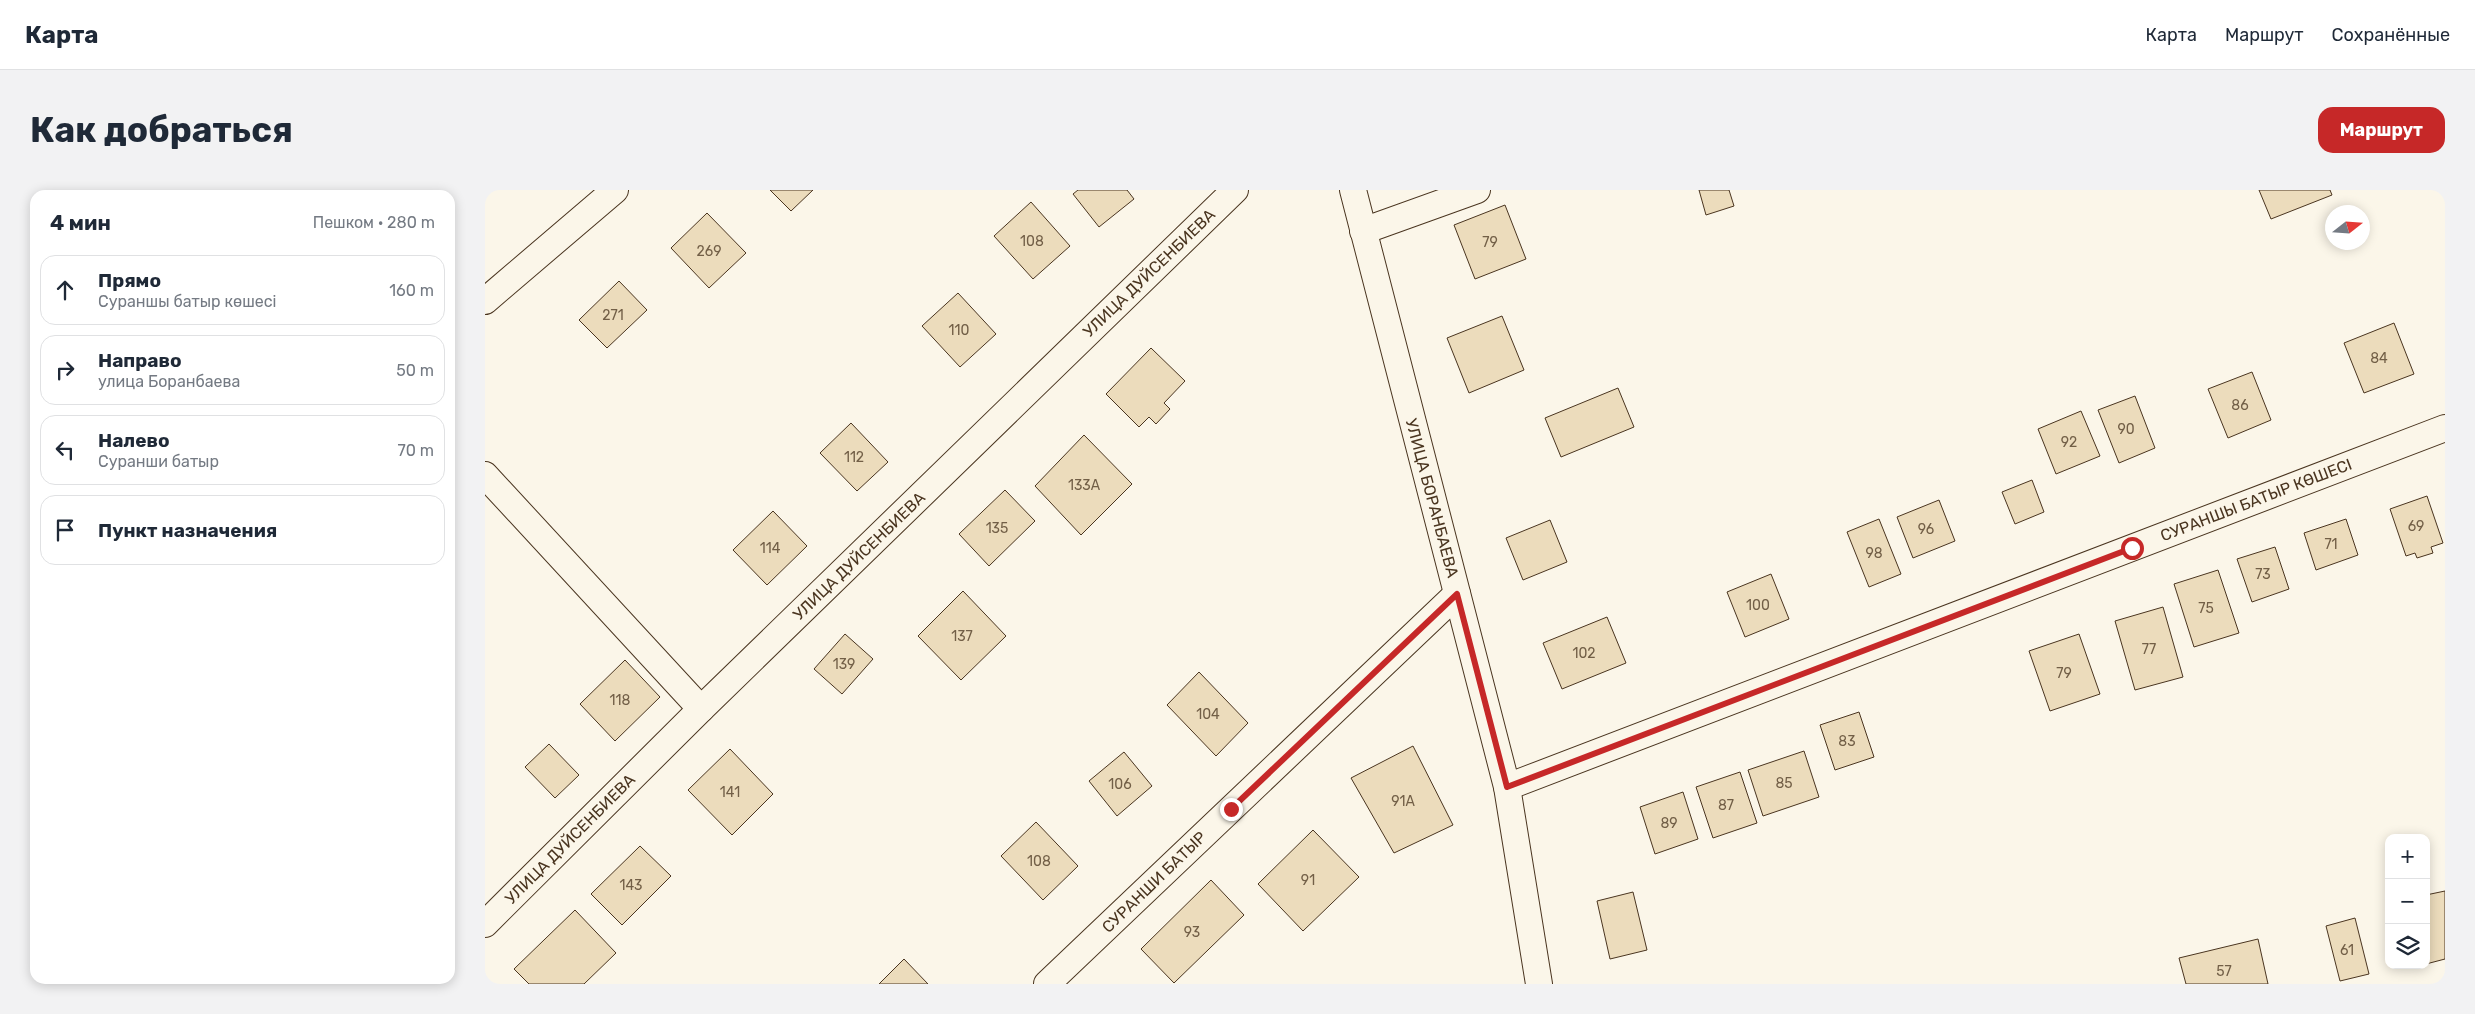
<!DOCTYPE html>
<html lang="ru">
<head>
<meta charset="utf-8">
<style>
  :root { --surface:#fff; --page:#f2f2f3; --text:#1f2937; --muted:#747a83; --line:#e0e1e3; --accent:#c62828 }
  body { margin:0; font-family:Rubik,sans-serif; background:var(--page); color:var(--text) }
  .controls { position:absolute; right:15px; bottom:15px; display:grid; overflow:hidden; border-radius:10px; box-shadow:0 2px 12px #0003 }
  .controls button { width:45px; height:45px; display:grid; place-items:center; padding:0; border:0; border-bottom:1px solid var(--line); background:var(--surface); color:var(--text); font:25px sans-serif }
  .compass { position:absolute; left:1840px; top:15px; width:45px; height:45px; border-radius:50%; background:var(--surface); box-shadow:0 2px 12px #0003; rotate:73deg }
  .stop { position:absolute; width:15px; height:15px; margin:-11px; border:4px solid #c62828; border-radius:50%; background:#fff }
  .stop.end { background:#c62828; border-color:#fff; box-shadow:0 1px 5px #0008 }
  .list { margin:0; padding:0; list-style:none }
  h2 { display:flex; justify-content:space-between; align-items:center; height:65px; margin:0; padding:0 20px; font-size:21px }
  h2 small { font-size:16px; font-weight:400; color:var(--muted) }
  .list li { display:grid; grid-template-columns:32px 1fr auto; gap:15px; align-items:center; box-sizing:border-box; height:70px; margin:0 10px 10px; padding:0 10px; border:1px solid var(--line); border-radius:15px }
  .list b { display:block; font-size:19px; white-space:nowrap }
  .list p { margin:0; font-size:16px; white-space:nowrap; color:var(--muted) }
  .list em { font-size:16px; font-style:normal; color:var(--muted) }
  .icon { flex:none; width:28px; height:28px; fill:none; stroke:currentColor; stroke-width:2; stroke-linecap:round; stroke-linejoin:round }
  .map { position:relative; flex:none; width:1960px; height:794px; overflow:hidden; border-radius:15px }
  header { display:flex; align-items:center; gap:30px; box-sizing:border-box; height:70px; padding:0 25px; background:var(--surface); border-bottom:1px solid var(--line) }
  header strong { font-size:24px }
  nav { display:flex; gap:28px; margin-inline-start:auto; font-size:18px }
  .intro { display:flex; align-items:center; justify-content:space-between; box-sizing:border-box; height:120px; padding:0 30px }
  h1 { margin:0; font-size:35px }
  .button { padding:12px 22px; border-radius:15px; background:var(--accent); color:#fff; font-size:18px; font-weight:700 }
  main { display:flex; gap:30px; padding:0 30px }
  aside { flex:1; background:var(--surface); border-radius:15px; box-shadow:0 2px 12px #0003 }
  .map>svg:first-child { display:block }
  .building { fill:#ecdcbc; stroke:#4a3520 }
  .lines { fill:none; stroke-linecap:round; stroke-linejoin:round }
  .street-casing { stroke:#4a3520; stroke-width:28 }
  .street { stroke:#fbf6e9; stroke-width:26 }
  .route { stroke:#c62828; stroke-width:6 }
  .labels { text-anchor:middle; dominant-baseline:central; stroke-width:4; stroke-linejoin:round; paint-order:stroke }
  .number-label { font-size:14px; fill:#725f47 }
  .street-label { font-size:16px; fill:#4a3520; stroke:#fbf6e9 }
</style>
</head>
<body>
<header>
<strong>Карта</strong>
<nav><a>Карта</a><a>Маршрут</a><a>Сохранённые</a></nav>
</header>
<div class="intro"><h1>Как добраться</h1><a class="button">Маршрут</a></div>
<main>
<aside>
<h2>4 мин<small>Пешком · 280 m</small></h2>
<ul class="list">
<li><svg class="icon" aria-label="ahead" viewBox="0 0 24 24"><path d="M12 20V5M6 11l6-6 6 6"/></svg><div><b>Прямо</b><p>Сураншы батыр көшесі</p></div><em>160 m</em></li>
<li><svg class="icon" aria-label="right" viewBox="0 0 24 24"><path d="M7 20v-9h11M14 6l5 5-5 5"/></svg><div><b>Направо</b><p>улица Боранбаева</p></div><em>50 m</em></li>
<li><svg class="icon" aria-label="left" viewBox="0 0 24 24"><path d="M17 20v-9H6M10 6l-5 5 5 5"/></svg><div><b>Налево</b><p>Суранши батыр</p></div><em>70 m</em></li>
<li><svg class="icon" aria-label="arrive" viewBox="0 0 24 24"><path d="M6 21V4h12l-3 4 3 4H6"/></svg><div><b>Пункт назначения</b></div></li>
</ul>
</aside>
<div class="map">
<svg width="1960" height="794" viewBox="0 0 1960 794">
  <rect width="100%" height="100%" fill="#fbf6e9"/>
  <g class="building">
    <path d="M 285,0 L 328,0 L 306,21 Z"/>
    <path d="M 593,0 L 642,0 L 649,9 L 614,37 L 588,4 Z"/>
    <path d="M 1214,0 L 1244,0 L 1249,16 L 1221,25 Z"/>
    <path d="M 1774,0 L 1845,0 L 1847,5 L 1786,29 Z"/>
    <path d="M 546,12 L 585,56 L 548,89 L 509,46 Z"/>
    <path d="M 1020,15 L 1041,69 L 990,89 L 969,35 Z"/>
    <path d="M 222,23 L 261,63 L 224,98 L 186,58 Z"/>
    <path d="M 134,91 L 162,120 L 122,158 L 94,130 Z"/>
    <path d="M 473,103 L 511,144 L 475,177 L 437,136 Z"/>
    <path d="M 1017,126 L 1039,180 L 984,203 L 962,148 Z"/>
    <path d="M 1909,133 L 1929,184 L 1879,203 L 1859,153 Z"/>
    <path d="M 666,158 L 700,191 L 679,213 L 685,219 L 671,234 L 664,227 L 654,237 L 621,204 Z"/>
    <path d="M 1767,182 L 1786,230 L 1743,248 L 1723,199 Z"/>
    <path d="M 1133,198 L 1149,237 L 1076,267 L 1060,228 Z"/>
    <path d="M 1650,206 L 1670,258 L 1634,273 L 1613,220 Z"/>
    <path d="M 1596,221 L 1615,266 L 1571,284 L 1553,239 Z"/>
    <path d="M 366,233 L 403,272 L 372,301 L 335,263 Z"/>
    <path d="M 599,245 L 647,294 L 596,345 L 550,296 Z"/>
    <path d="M 1547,290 L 1559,322 L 1530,334 L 1517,302 Z"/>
    <path d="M 520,300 L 550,331 L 504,376 L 474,344 Z"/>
    <path d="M 1942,306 L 1958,353 L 1946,357 L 1948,363 L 1932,368 L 1930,363 L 1921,366 L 1905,319 Z"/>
    <path d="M 1454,310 L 1470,351 L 1428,368 L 1412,327 Z"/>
    <path d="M 288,321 L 322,356 L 282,395 L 248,360 Z"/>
    <path d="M 1394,329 L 1416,384 L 1384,397 L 1362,342 Z"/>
    <path d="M 1861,329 L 1873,365 L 1831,380 L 1819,343 Z"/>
    <path d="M 1065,330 L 1082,372 L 1038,390 L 1021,348 Z"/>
    <path d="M 1790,357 L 1804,399 L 1767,412 L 1752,369 Z"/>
    <path d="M 1733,380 L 1754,443 L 1709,457 L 1689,394 Z"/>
    <path d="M 1286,384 L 1304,429 L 1260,447 L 1242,402 Z"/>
    <path d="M 478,401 L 521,446 L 476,490 L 433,446 Z"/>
    <path d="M 1678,417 L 1698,487 L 1650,500 L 1630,431 Z"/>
    <path d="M 1122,427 L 1141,473 L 1077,499 L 1058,453 Z"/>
    <path d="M 360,444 L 388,469 L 357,504 L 329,479 Z"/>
    <path d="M 1594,444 L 1615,504 L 1565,521 L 1544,461 Z"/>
    <path d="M 140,470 L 175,507 L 130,551 L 95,514 Z"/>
    <path d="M 714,482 L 763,533 L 731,566 L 682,515 Z"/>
    <path d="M 1374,522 L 1389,567 L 1350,580 L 1335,535 Z"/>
    <path d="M 64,554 L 94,585 L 70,608 L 40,577 Z"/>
    <path d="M 928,556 L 968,635 L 909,663 L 866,588 Z"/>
    <path d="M 245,559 L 288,604 L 247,645 L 203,600 Z"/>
    <path d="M 1319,561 L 1334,607 L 1278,626 L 1263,580 Z"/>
    <path d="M 639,562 L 667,596 L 632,626 L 604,591 Z"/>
    <path d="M 1255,582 L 1272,633 L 1228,648 L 1211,597 Z"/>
    <path d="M 1198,602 L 1213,649 L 1170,664 L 1155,617 Z"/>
    <path d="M 551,632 L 593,676 L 558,710 L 516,666 Z"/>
    <path d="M 828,640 L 874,687 L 818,741 L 773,694 Z"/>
    <path d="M 155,656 L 186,686 L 137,735 L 106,704 Z"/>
    <path d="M 726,690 L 759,725 L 689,793 L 656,759 Z"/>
    <path d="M 1960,701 L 1960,769 L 1941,774 L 1941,705 Z"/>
    <path d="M 1148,702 L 1162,760 L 1125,769 L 1112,711 Z"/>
    <path d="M 90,720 L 131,763 L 99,794 L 44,794 L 29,779 Z"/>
    <path d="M 1870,728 L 1884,784 L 1855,791 L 1841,736 Z"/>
    <path d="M 1773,749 L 1783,794 L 1701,794 L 1694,768 Z"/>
    <path d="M 419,769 L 443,794 L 394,794 Z"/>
  </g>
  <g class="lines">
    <defs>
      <g id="street">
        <path d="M 868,0 L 1022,597 L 1054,794"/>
        <path d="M 878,41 L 992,0"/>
        <path d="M 0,111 L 130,0"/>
        <path d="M 0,285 L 216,519"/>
        <path d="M 1022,597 L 1960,238"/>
        <path d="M 0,734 L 216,519 L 750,0"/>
        <path d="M 562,794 L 972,404"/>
      </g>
    </defs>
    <use href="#street" class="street-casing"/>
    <use href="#street" class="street"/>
  </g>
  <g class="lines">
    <path class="route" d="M 746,619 L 972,404 L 1022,597 L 1647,358"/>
  </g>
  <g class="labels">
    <g class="number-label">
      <text x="547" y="51">108</text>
      <text x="1005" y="52">79</text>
      <text x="224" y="61">269</text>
      <text x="128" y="125">271</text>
      <text x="474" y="140">110</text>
      <text x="1894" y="168">84</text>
      <text x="1755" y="215">86</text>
      <text x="1641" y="239">90</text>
      <text x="1584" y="252">92</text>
      <text x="369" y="267">112</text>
      <text x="599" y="295">133А</text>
      <text x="1931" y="336">69</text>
      <text x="512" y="338">135</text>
      <text x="1441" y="339">96</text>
      <text x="1846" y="354">71</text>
      <text x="285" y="358">114</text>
      <text x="1389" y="363">98</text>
      <text x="1778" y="384">73</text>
      <text x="1273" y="415">100</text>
      <text x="1721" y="418">75</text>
      <text x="477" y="446">137</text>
      <text x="1664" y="459">77</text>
      <text x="1099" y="463">102</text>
      <text x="359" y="474">139</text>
      <text x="1579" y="483">79</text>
      <text x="135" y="510">118</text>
      <text x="723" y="524">104</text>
      <text x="1362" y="551">83</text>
      <text x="1299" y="593">85</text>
      <text x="635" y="594">106</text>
      <text x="245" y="602">141</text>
      <text x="918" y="611">91А</text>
      <text x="1241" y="615">87</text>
      <text x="1184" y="633">89</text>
      <text x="554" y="671">108</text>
      <text x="823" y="690">91</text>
      <text x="146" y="695">143</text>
      <text x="707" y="742">93</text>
      <text x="1862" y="760">61</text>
      <text x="1739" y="781">57</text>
    </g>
    <g class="street-label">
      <text transform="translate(664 83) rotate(-44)">УЛИЦА ДУЙСЕНБИЕВА</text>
      <text transform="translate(947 308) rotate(75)">УЛИЦА БОРАНБАЕВА</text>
      <text transform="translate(1771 310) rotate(-21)">СУРАНШЫ БАТЫР КӨШЕСІ</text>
      <text transform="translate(374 366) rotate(-44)">УЛИЦА ДУЙСЕНБИЕВА</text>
      <text transform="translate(85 649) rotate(-45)">УЛИЦА ДУЙСЕНБИЕВА</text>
      <text transform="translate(669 692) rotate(-44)">СУРАНШИ БАТЫР</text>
    </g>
  </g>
</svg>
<div class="controls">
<button>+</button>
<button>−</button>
<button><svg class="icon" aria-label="layers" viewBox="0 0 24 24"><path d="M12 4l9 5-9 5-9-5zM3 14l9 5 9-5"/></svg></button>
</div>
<svg class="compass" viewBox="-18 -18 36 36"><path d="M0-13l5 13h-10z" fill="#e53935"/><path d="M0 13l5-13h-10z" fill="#747a83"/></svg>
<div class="stop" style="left:1647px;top:358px"></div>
<div class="stop end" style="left:746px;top:619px"></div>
</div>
</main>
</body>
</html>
